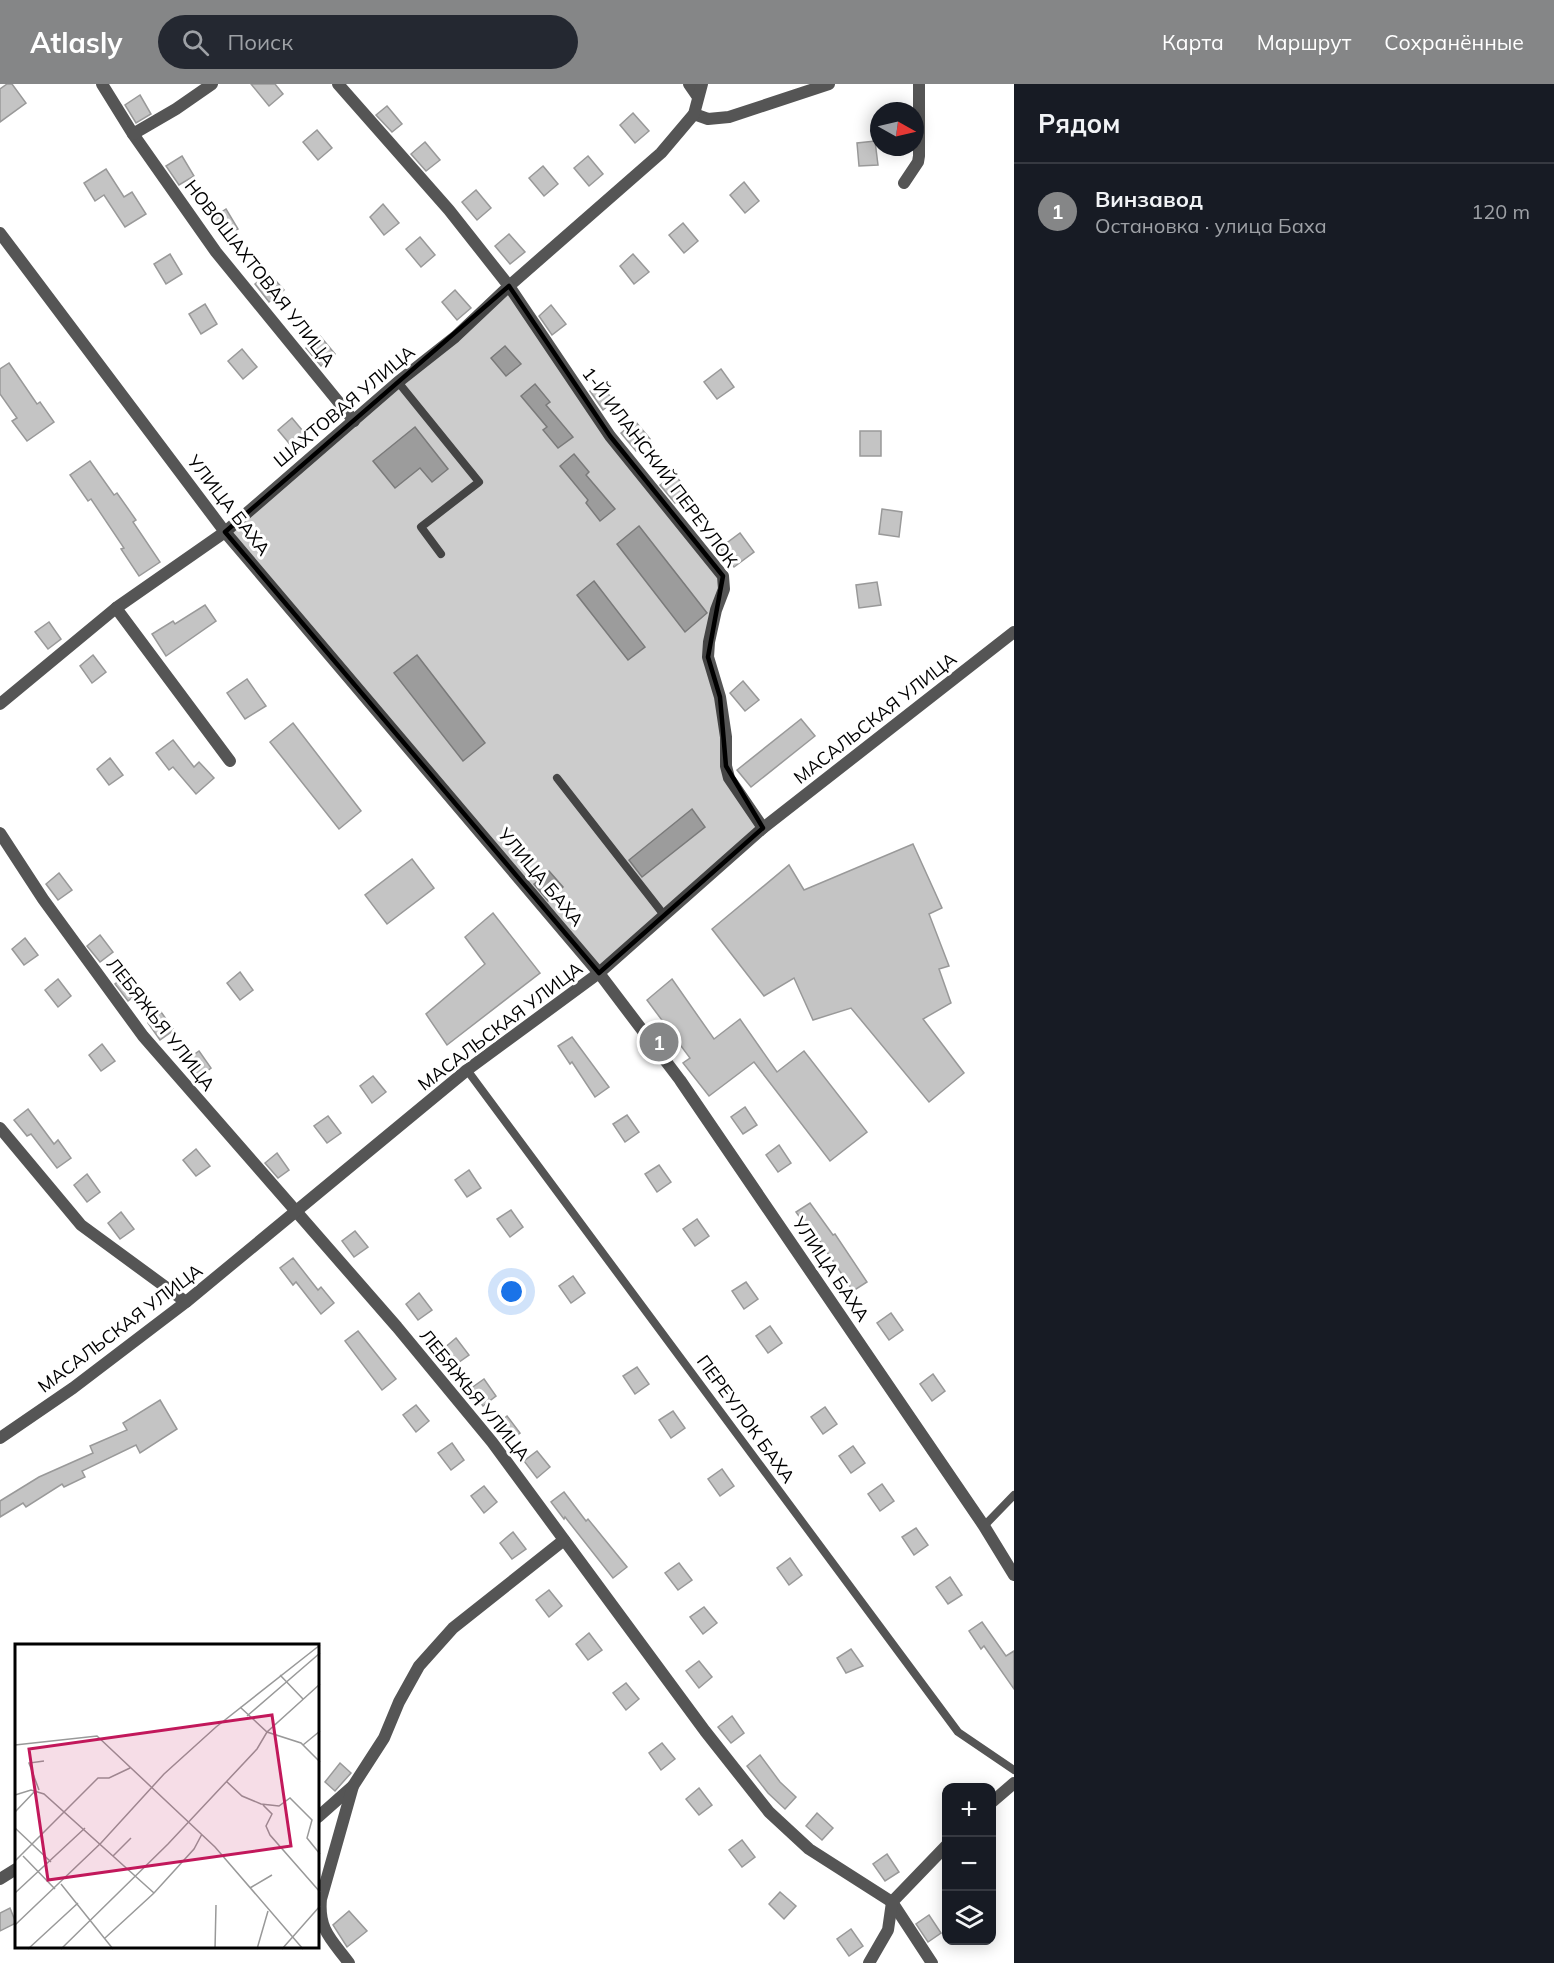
<!DOCTYPE html>
<html lang="ru">
<head>
<meta charset="utf-8">
<style>
  :root { --surface:#171b24; --page:#242831; --text:#f1f3f6; --muted:#9ea1a6; --line:#363941; --accent:#858687 }
  body { margin:0; font-family:Mulish,sans-serif; background:var(--page); color:var(--text) }
  .controls { position:absolute; right:18px; bottom:18px; display:grid; overflow:hidden; border-radius:12px; box-shadow:0 3px 15px #0003 }
  .controls button { width:54px; height:54px; display:grid; place-items:center; padding:0; border:0; border-bottom:2px solid var(--line); background:var(--surface); color:var(--text); font:30px sans-serif }
  .compass { position:absolute; left:870px; top:18px; width:54px; height:54px; border-radius:50%; background:var(--surface); box-shadow:0 3px 15px #0003; rotate:98deg }
  .you { position:absolute; left:512px; top:1208px; width:21px; height:21px; margin:-15px; border:4px solid #fff; border-radius:50%; background:#1a73e8; box-shadow:0 0 0 9px #1a73e833 }
  .badge { display:grid; place-items:center; width:39px; height:39px; border-radius:50%; background:var(--accent); color:#fff; font-size:20px; font-weight:700 }
  .pin { position:absolute; translate:-50% -50%; border:3px solid #fff; box-shadow:0 2px 6px #0006 }
  .list { margin:0; padding:0; list-style:none }
  h2 { display:flex; justify-content:space-between; align-items:center; height:78px; margin:0; padding:0 24px; font-size:26px }
  h2 small { font-size:20px; font-weight:400; color:var(--muted) }
  .list li { display:grid; grid-template-columns:39px 1fr auto; gap:18px; align-items:center; box-sizing:border-box; height:96px; padding:0 24px; border-top:2px solid var(--line) }
  .list b { display:block; font-size:22px; white-space:nowrap }
  .list p { margin:0; font-size:20px; white-space:nowrap; color:var(--muted) }
  .list em { font-size:20px; font-style:normal; color:var(--muted) }
  .icon { flex:none; width:33px; height:33px; fill:none; stroke:currentColor; stroke-width:2; stroke-linecap:round; stroke-linejoin:round }
  .map { position:relative; flex:none; width:1014px; height:1879px; overflow:hidden }
  header { display:flex; align-items:center; gap:36px; box-sizing:border-box; height:84px; padding:0 30px; background:var(--accent); color:#fff }
  header strong { font-size:28px }
  nav { display:flex; gap:33px; margin-inline-start:auto; font-size:21px }
  .search { width:420px; height:54px; background:var(--page); display:flex; align-items:center; gap:15px; box-sizing:border-box; padding:0 21px; border-radius:33px; color:var(--muted); font-size:22px }
  main { display:flex }
  aside { flex:1; background:var(--surface) }
  .map>svg:first-child { display:block }
  .building { fill:#c4c4c4; stroke:#999; stroke-width:1.5 }
  .lines { fill:none; stroke-linecap:round; stroke-linejoin:round }
  .service { stroke:#555; stroke-width:8 }
  .minor { stroke:#555; stroke-width:12 }
  .tertiary { stroke:#555; stroke-width:12 }
  .marked { fill:#000; fill-opacity:0.2; stroke:#000; stroke-width:4.5; stroke-linejoin:round }
  .labels { text-anchor:middle; dominant-baseline:central; stroke-width:6; stroke-linejoin:round; paint-order:stroke }
  .street-label { font-size:18px; fill:#000; stroke:#fff }
  .inset-road { fill:none; stroke:#999; stroke-width:1.5 }
  .view { fill:#c2185b; fill-opacity:0.15; stroke:#c2185b; stroke-width:3 }
  .inset-edge { fill:none; stroke:#000; stroke-width:3 }
</style>
</head>
<body>
<header>
<strong>Atlasly</strong>
<div class="search"><svg class="icon" aria-label="search" viewBox="0 0 24 24"><circle cx="10" cy="10" r="6"/><path d="M15 15l6 6"/></svg>Поиск</div>
<nav><a>Карта</a><a>Маршрут</a><a>Сохранённые</a></nav>
</header>
<main>
<div class="map">
<svg width="1014" height="1879" viewBox="0 0 1014 1879">
  <rect width="100%" height="100%" fill="#fff"/>
  <g class="building">
    <path d="M 7,0 L 12,0 L 26,19 L 0,38 L 0,5 Z"/>
    <path d="M 251,0 L 275,0 L 283,10 L 269,22 Z"/>
    <path d="M 140,11 L 151,30 L 136,39 L 125,21 Z"/>
    <path d="M 387,22 L 402,40 L 392,48 L 376,31 Z"/>
    <path d="M 633,29 L 649,47 L 635,59 L 620,41 Z"/>
    <path d="M 317,46 L 332,64 L 318,76 L 303,58 Z"/>
    <path d="M 875,57 L 878,81 L 859,82 L 857,59 Z"/>
    <path d="M 425,58 L 440,76 L 426,87 L 411,70 Z"/>
    <path d="M 182,72 L 194,92 L 179,101 L 166,82 Z"/>
    <path d="M 588,72 L 603,90 L 589,102 L 574,84 Z"/>
    <path d="M 543,82 L 558,100 L 544,112 L 529,94 Z"/>
    <path d="M 106,85 L 124,113 L 132,108 L 146,130 L 125,143 L 104,111 L 95,117 L 84,99 Z"/>
    <path d="M 744,98 L 759,117 L 745,129 L 730,111 Z"/>
    <path d="M 476,106 L 491,124 L 477,136 L 462,118 Z"/>
    <path d="M 383,120 L 399,139 L 384,151 L 370,133 Z"/>
    <path d="M 226,125 L 238,145 L 223,155 L 211,135 Z"/>
    <path d="M 683,139 L 698,157 L 684,169 L 669,151 Z"/>
    <path d="M 509,150 L 525,168 L 510,180 L 495,162 Z"/>
    <path d="M 420,153 L 435,171 L 421,183 L 406,165 Z"/>
    <path d="M 170,170 L 182,190 L 166,200 L 154,180 Z"/>
    <path d="M 633,170 L 649,188 L 634,200 L 620,182 Z"/>
    <path d="M 268,188 L 284,206 L 269,218 L 255,200 Z"/>
    <path d="M 455,206 L 471,224 L 457,236 L 442,218 Z"/>
    <path d="M 205,220 L 217,240 L 201,250 L 189,230 Z"/>
    <path d="M 551,221 L 566,240 L 552,251 L 539,232 Z"/>
    <path d="M 320,252 L 335,270 L 321,282 L 306,264 Z"/>
    <path d="M 505,262 L 521,280 L 506,292 L 491,274 Z"/>
    <path d="M 242,265 L 257,283 L 243,295 L 228,277 Z"/>
    <path d="M 9,279 L 37,320 L 40,318 L 54,338 L 27,357 L 12,337 L 17,334 L 0,310 L 0,285 Z"/>
    <path d="M 721,285 L 734,303 L 717,315 L 704,298 Z"/>
    <path d="M 599,299 L 614,317 L 603,326 L 590,307 Z"/>
    <path d="M 535,300 L 550,318 L 546,321 L 573,353 L 558,364 L 543,346 L 547,343 L 521,312 Z"/>
    <path d="M 292,334 L 307,352 L 293,364 L 278,346 Z"/>
    <path d="M 635,337 L 650,355 L 636,367 L 621,349 Z"/>
    <path d="M 415,343 L 448,385 L 432,398 L 420,384 L 395,404 L 373,377 Z"/>
    <rect x="860" y="347" width="21" height="25"/>
    <path d="M 574,370 L 589,388 L 586,391 L 615,425 L 600,437 L 586,419 L 588,416 L 560,382 Z"/>
    <path d="M 90,377 L 114,411 L 117,409 L 136,436 L 133,438 L 160,478 L 139,492 L 121,465 L 124,464 L 91,415 L 88,417 L 70,391 Z"/>
    <path d="M 674,390 L 689,408 L 675,419 L 660,401 Z"/>
    <path d="M 882,425 L 902,428 L 899,453 L 879,450 Z"/>
    <path d="M 639,442 L 707,529 L 685,548 L 617,460 Z"/>
    <path d="M 740,449 L 754,468 L 734,483 L 720,464 Z"/>
    <path d="M 594,497 L 645,563 L 628,576 L 577,511 Z"/>
    <path d="M 877,498 L 881,521 L 859,524 L 856,501 Z"/>
    <path d="M 205,521 L 216,537 L 166,572 L 152,550 L 173,537 L 175,540 Z"/>
    <path d="M 49,538 L 61,555 L 48,565 L 35,548 Z"/>
    <path d="M 93,571 L 106,588 L 92,599 L 80,582 Z"/>
    <path d="M 417,571 L 485,659 L 463,677 L 394,589 Z"/>
    <path d="M 247,595 L 266,622 L 245,635 L 227,609 Z"/>
    <path d="M 743,597 L 759,616 L 745,627 L 730,609 Z"/>
    <path d="M 801,635 L 815,652 L 751,703 L 737,686 Z"/>
    <path d="M 293,639 L 361,727 L 339,745 L 270,658 Z"/>
    <path d="M 173,656 L 194,683 L 199,678 L 214,694 L 196,710 L 173,683 L 169,686 L 156,669 Z"/>
    <path d="M 110,674 L 123,691 L 109,701 L 97,685 Z"/>
    <path d="M 692,725 L 705,743 L 642,793 L 629,776 Z"/>
    <path d="M 913,760 L 942,824 L 929,830 L 949,882 L 939,885 L 951,919 L 923,935 L 964,989 L 929,1018 L 851,924 L 813,936 L 794,894 L 764,912 L 712,845 L 789,781 L 804,806 Z"/>
    <path d="M 412,775 L 434,804 L 387,840 L 365,811 Z"/>
    <path d="M 549,787 L 563,803 L 548,817 L 534,800 Z"/>
    <path d="M 59,789 L 72,806 L 58,816 L 46,800 Z"/>
    <path d="M 493,829 L 540,889 L 447,961 L 426,930 L 485,880 L 465,853 Z"/>
    <path d="M 100,851 L 113,868 L 100,878 L 87,862 Z"/>
    <path d="M 25,854 L 38,871 L 24,881 L 12,865 Z"/>
    <path d="M 240,888 L 253,906 L 240,916 L 227,899 Z"/>
    <path d="M 125,892 L 138,909 L 128,917 L 115,900 Z"/>
    <path d="M 58,895 L 71,912 L 58,923 L 45,906 Z"/>
    <path d="M 672,895 L 714,955 L 740,935 L 777,988 L 804,967 L 867,1048 L 830,1077 L 754,978 L 709,1012 L 683,979 L 690,974 L 647,916 Z"/>
    <path d="M 161,928 L 174,946 L 160,956 L 148,939 Z"/>
    <path d="M 572,953 L 609,1003 L 595,1013 L 572,978 L 570,980 L 558,962 Z"/>
    <path d="M 102,960 L 115,977 L 101,987 L 89,971 Z"/>
    <path d="M 199,967 L 211,984 L 198,994 L 185,977 Z"/>
    <path d="M 373,992 L 386,1008 L 372,1019 L 360,1002 Z"/>
    <path d="M 745,1023 L 757,1041 L 743,1050 L 731,1033 Z"/>
    <path d="M 28,1025 L 54,1060 L 58,1056 L 71,1074 L 57,1084 L 31,1050 L 27,1052 L 14,1036 Z"/>
    <path d="M 627,1031 L 639,1048 L 625,1058 L 613,1040 Z"/>
    <path d="M 328,1032 L 341,1049 L 327,1059 L 314,1042 Z"/>
    <path d="M 779,1061 L 791,1079 L 778,1088 L 766,1071 Z"/>
    <path d="M 196,1065 L 210,1082 L 196,1092 L 183,1076 Z"/>
    <path d="M 277,1069 L 289,1086 L 278,1094 L 265,1079 Z"/>
    <path d="M 659,1081 L 671,1098 L 657,1108 L 645,1090 Z"/>
    <path d="M 469,1086 L 481,1104 L 467,1113 L 455,1096 Z"/>
    <path d="M 87,1090 L 100,1108 L 87,1118 L 74,1101 Z"/>
    <path d="M 810,1119 L 833,1151 L 835,1150 L 867,1198 L 853,1207 L 811,1144 L 808,1145 L 796,1128 Z"/>
    <path d="M 511,1126 L 523,1143 L 510,1153 L 497,1135 Z"/>
    <path d="M 121,1128 L 134,1145 L 120,1155 L 108,1139 Z"/>
    <path d="M 697,1135 L 709,1152 L 695,1162 L 683,1145 Z"/>
    <path d="M 355,1147 L 368,1163 L 354,1173 L 342,1157 Z"/>
    <path d="M 293,1174 L 318,1206 L 321,1203 L 334,1219 L 321,1230 L 296,1198 L 293,1201 L 280,1184 Z"/>
    <path d="M 573,1192 L 585,1209 L 571,1219 L 559,1202 Z"/>
    <path d="M 746,1198 L 758,1215 L 744,1225 L 732,1207 Z"/>
    <path d="M 419,1209 L 432,1226 L 418,1236 L 406,1220 Z"/>
    <path d="M 891,1229 L 903,1246 L 889,1256 L 877,1239 Z"/>
    <path d="M 770,1242 L 782,1259 L 768,1269 L 756,1252 Z"/>
    <path d="M 358,1247 L 396,1295 L 382,1306 L 345,1257 Z"/>
    <path d="M 456,1254 L 469,1271 L 455,1281 L 443,1265 Z"/>
    <path d="M 637,1283 L 649,1300 L 635,1310 L 623,1292 Z"/>
    <path d="M 933,1290 L 945,1307 L 932,1317 L 920,1300 Z"/>
    <path d="M 484,1295 L 496,1312 L 483,1322 L 470,1305 Z"/>
    <path d="M 160,1316 L 177,1345 L 140,1369 L 136,1361 L 82,1387 L 85,1393 L 64,1403 L 62,1400 L 26,1423 L 23,1419 L 0,1433 L 0,1417 L 39,1393 L 93,1369 L 90,1362 L 127,1346 L 123,1339 Z"/>
    <path d="M 416,1321 L 429,1337 L 416,1348 L 403,1331 Z"/>
    <path d="M 825,1323 L 837,1340 L 823,1350 L 811,1333 Z"/>
    <path d="M 673,1327 L 685,1344 L 671,1354 L 659,1336 Z"/>
    <path d="M 507,1332 L 520,1349 L 507,1359 L 494,1343 Z"/>
    <path d="M 452,1359 L 464,1376 L 451,1386 L 438,1369 Z"/>
    <path d="M 853,1362 L 865,1379 L 851,1389 L 839,1372 Z"/>
    <path d="M 537,1367 L 550,1383 L 537,1394 L 524,1377 Z"/>
    <path d="M 722,1385 L 734,1402 L 720,1412 L 708,1395 Z"/>
    <path d="M 882,1400 L 894,1417 L 880,1427 L 868,1410 Z"/>
    <path d="M 484,1402 L 497,1418 L 484,1429 L 471,1412 Z"/>
    <path d="M 564,1408 L 586,1437 L 588,1435 L 627,1483 L 613,1494 L 565,1433 L 564,1435 L 551,1418 Z"/>
    <path d="M 916,1444 L 928,1461 L 914,1471 L 902,1453 Z"/>
    <path d="M 513,1448 L 526,1465 L 512,1475 L 500,1459 Z"/>
    <path d="M 790,1474 L 802,1491 L 789,1501 L 777,1484 Z"/>
    <path d="M 679,1479 L 692,1496 L 678,1506 L 665,1489 Z"/>
    <path d="M 950,1493 L 962,1511 L 948,1520 L 936,1503 Z"/>
    <path d="M 549,1506 L 562,1522 L 549,1533 L 536,1516 Z"/>
    <path d="M 704,1523 L 717,1539 L 703,1550 L 690,1533 Z"/>
    <path d="M 982,1538 L 1006,1572 L 1014,1567 L 1014,1605 L 984,1562 L 981,1565 L 969,1547 Z"/>
    <path d="M 589,1549 L 602,1566 L 588,1576 L 576,1560 Z"/>
    <path d="M 851,1565 L 863,1582 L 846,1589 L 837,1574 Z"/>
    <path d="M 699,1577 L 712,1593 L 699,1604 L 686,1587 Z"/>
    <path d="M 626,1599 L 639,1615 L 626,1626 L 613,1609 Z"/>
    <path d="M 732,1632 L 744,1649 L 731,1659 L 718,1643 Z"/>
    <path d="M 662,1659 L 675,1675 L 661,1686 L 649,1669 Z"/>
    <path d="M 760,1671 L 780,1698 L 796,1713 L 785,1725 L 768,1709 L 747,1682 Z"/>
    <path d="M 340,1679 L 351,1689 L 335,1707 L 325,1698 Z"/>
    <path d="M 699,1704 L 712,1721 L 699,1731 L 686,1715 Z"/>
    <path d="M 817,1729 L 833,1744 L 822,1756 L 806,1742 Z"/>
    <path d="M 742,1756 L 755,1773 L 742,1783 L 729,1766 Z"/>
    <path d="M 887,1770 L 899,1788 L 885,1797 L 873,1780 Z"/>
    <path d="M 780,1808 L 796,1822 L 784,1835 L 769,1820 Z"/>
    <path d="M 10,1824 L 16,1839 L 0,1847 L 0,1829 Z"/>
    <path d="M 349,1827 L 367,1847 L 347,1863 L 333,1841 Z"/>
    <path d="M 929,1831 L 941,1849 L 928,1858 L 916,1840 Z"/>
    <path d="M 851,1845 L 863,1862 L 849,1872 L 837,1855 Z"/>
  </g>
  <g class="lines">
    <g class="service">
      <path d="M 398,298 L 479,398 L 421,443 L 441,470"/>
      <path d="M 557,694 L 664,831"/>
      <path d="M 467,986 L 958,1648 L 1014,1686"/>
      <path d="M 984,1442 L 1014,1411"/>
    </g>
    <g class="minor">
      <path d="M 102,0 L 133,50 L 216,168 L 354,337"/>
      <path d="M 338,0 L 449,126 L 509,202 L 610,352 L 723,492 L 724,505 L 716,526 L 709,558 L 708,573 L 720,613 L 726,653 L 726,682 L 729,694 L 763,744"/>
      <path d="M 689,0 L 698,13"/>
      <path d="M 694,30 L 708,35 L 729,33 L 829,0"/>
      <path d="M 133,50 L 176,25 L 212,0"/>
      <path d="M 904,99 L 918,78 L 919,72 L 919,0"/>
      <path d="M 0,149 L 225,448 L 599,889 L 763,744 L 1014,548"/>
      <path d="M 116,524 L 230,677"/>
      <path d="M 0,620 L 116,524 L 225,448 L 398,298 L 455,253 L 509,202 L 661,69 L 694,30 L 702,0"/>
      <path d="M 0,749 L 43,815 L 143,952 L 397,1243 L 492,1358 L 705,1647 L 769,1728 L 809,1765 L 892,1818 L 932,1879"/>
      <path d="M 0,1044 L 81,1141 L 186,1218"/>
      <path d="M 992,1718 L 1014,1699"/>
      <path d="M 318,1733 L 353,1702"/>
      <path d="M 0,1795 L 16,1785"/>
      <path d="M 349,1879 C 332,1856 318,1846 321,1815 L 353,1702 L 384,1654 L 399,1618 L 419,1582 L 453,1544 L 564,1456"/>
      <path d="M 869,1879 L 888,1846 L 892,1818 L 946,1762"/>
    </g>
    <path class="tertiary" d="M 0,1354 L 73,1304 L 186,1218 L 467,986 L 599,889 L 680,996 L 984,1442 L 1014,1491"/>
  </g>
  <path class="marked" d="M 509,202 L 610,352 L 723,492 L 708,573 L 720,613 L 726,682 L 763,744 L 599,889 L 225,448 Z"/>
  <g class="labels">
    <g class="street-label">
      <text transform="translate(260 189) rotate(52)">НОВОШАХТОВАЯ УЛИЦА</text>
      <text transform="translate(344 322) rotate(-40)">ШАХТОВАЯ УЛИЦА</text>
      <text transform="translate(660 383) rotate(53)">1-Й ИЛАНСКИЙ ПЕРЕУЛОК</text>
      <text transform="translate(229 421) rotate(52)">УЛИЦА БАХА</text>
      <text transform="translate(875 634) rotate(-38)">МАСАЛЬСКАЯ УЛИЦА</text>
      <text transform="translate(541 793) rotate(50)">УЛИЦА БАХА</text>
      <text transform="translate(161 940) rotate(52)">ЛЕБЯЖЬЯ УЛИЦА</text>
      <text transform="translate(500 942) rotate(-37)">МАСАЛЬСКАЯ УЛИЦА</text>
      <text transform="translate(831 1185) rotate(56)">УЛИЦА БАХА</text>
      <text transform="translate(120 1244) rotate(-37)">МАСАЛЬСКАЯ УЛИЦА</text>
      <text transform="translate(475 1311) rotate(51)">ЛЕБЯЖЬЯ УЛИЦА</text>
      <text transform="translate(746 1335) rotate(54)">ПЕРЕУЛОК БАХА</text>
    </g>
  </g>
  <g transform="translate(15 1560)">
    <rect width="304" height="304" fill="#fff"/>
    <path class="inset-road" d="M 265,31 L 288,55M 225,63 L 252,88 L 286,99 L 305,118M 232,72 L 305,9M 0,101 L 82,92 L 200,203 L 288,305M 288,101 L 305,87M 211,137 L 227,152 L 246,160 L 264,162 L 275,154 L 297,176 L 292,194 L 305,210M 24,146 L 14,119 L 29,117M 0,151 L 16,146 L 29,150 L 139,249M 248,161 L 257,170 L 251,182 L 255,191 L 305,248M 0,168 L 21,146M 0,184 L 36,218M 8,212 L 40,245M 98,212 L 116,194M 0,217 L 83,134 L 94,134 L 115,124M 46,240 L 98,305M 235,244 L 257,231M 0,249 L 70,184M 0,281 L 86,199 L 149,130 L 201,83 L 305,1M 90,294 L 139,249 L 179,205 L 187,190M 13,305 L 63,259M 46,305 L 153,200 L 242,105 L 252,88 L 305,40M 200,305 L 201,261M 242,305 L 253,267M 267,305 L 305,262"/>
    <path class="view" d="M 257,71 L 276,202 L 33,236 L 14,105 Z"/>
    <rect width="304" height="304" class="inset-edge"/>
  </g>
</svg>
<div class="controls">
<button>+</button>
<button>−</button>
<button><svg class="icon" aria-label="layers" viewBox="0 0 24 24"><path d="M12 4l9 5-9 5-9-5zM3 14l9 5 9-5"/></svg></button>
</div>
<svg class="compass" viewBox="-18 -18 36 36"><path d="M0-13l5 13h-10z" fill="#e53935"/><path d="M0 13l5-13h-10z" fill="#9ea1a6"/></svg>
<div class="you"></div>
<div class="pin badge" style="left:659px;top:958px">1</div>
</div>
<aside>
<h2>Рядом<small></small></h2>
<ul class="list">
<li><span class="badge">1</span><div><b>Винзавод</b><p>Остановка · улица Баха</p></div><em>120 m</em></li>
</ul>
</aside>
</main>
</body>
</html>
